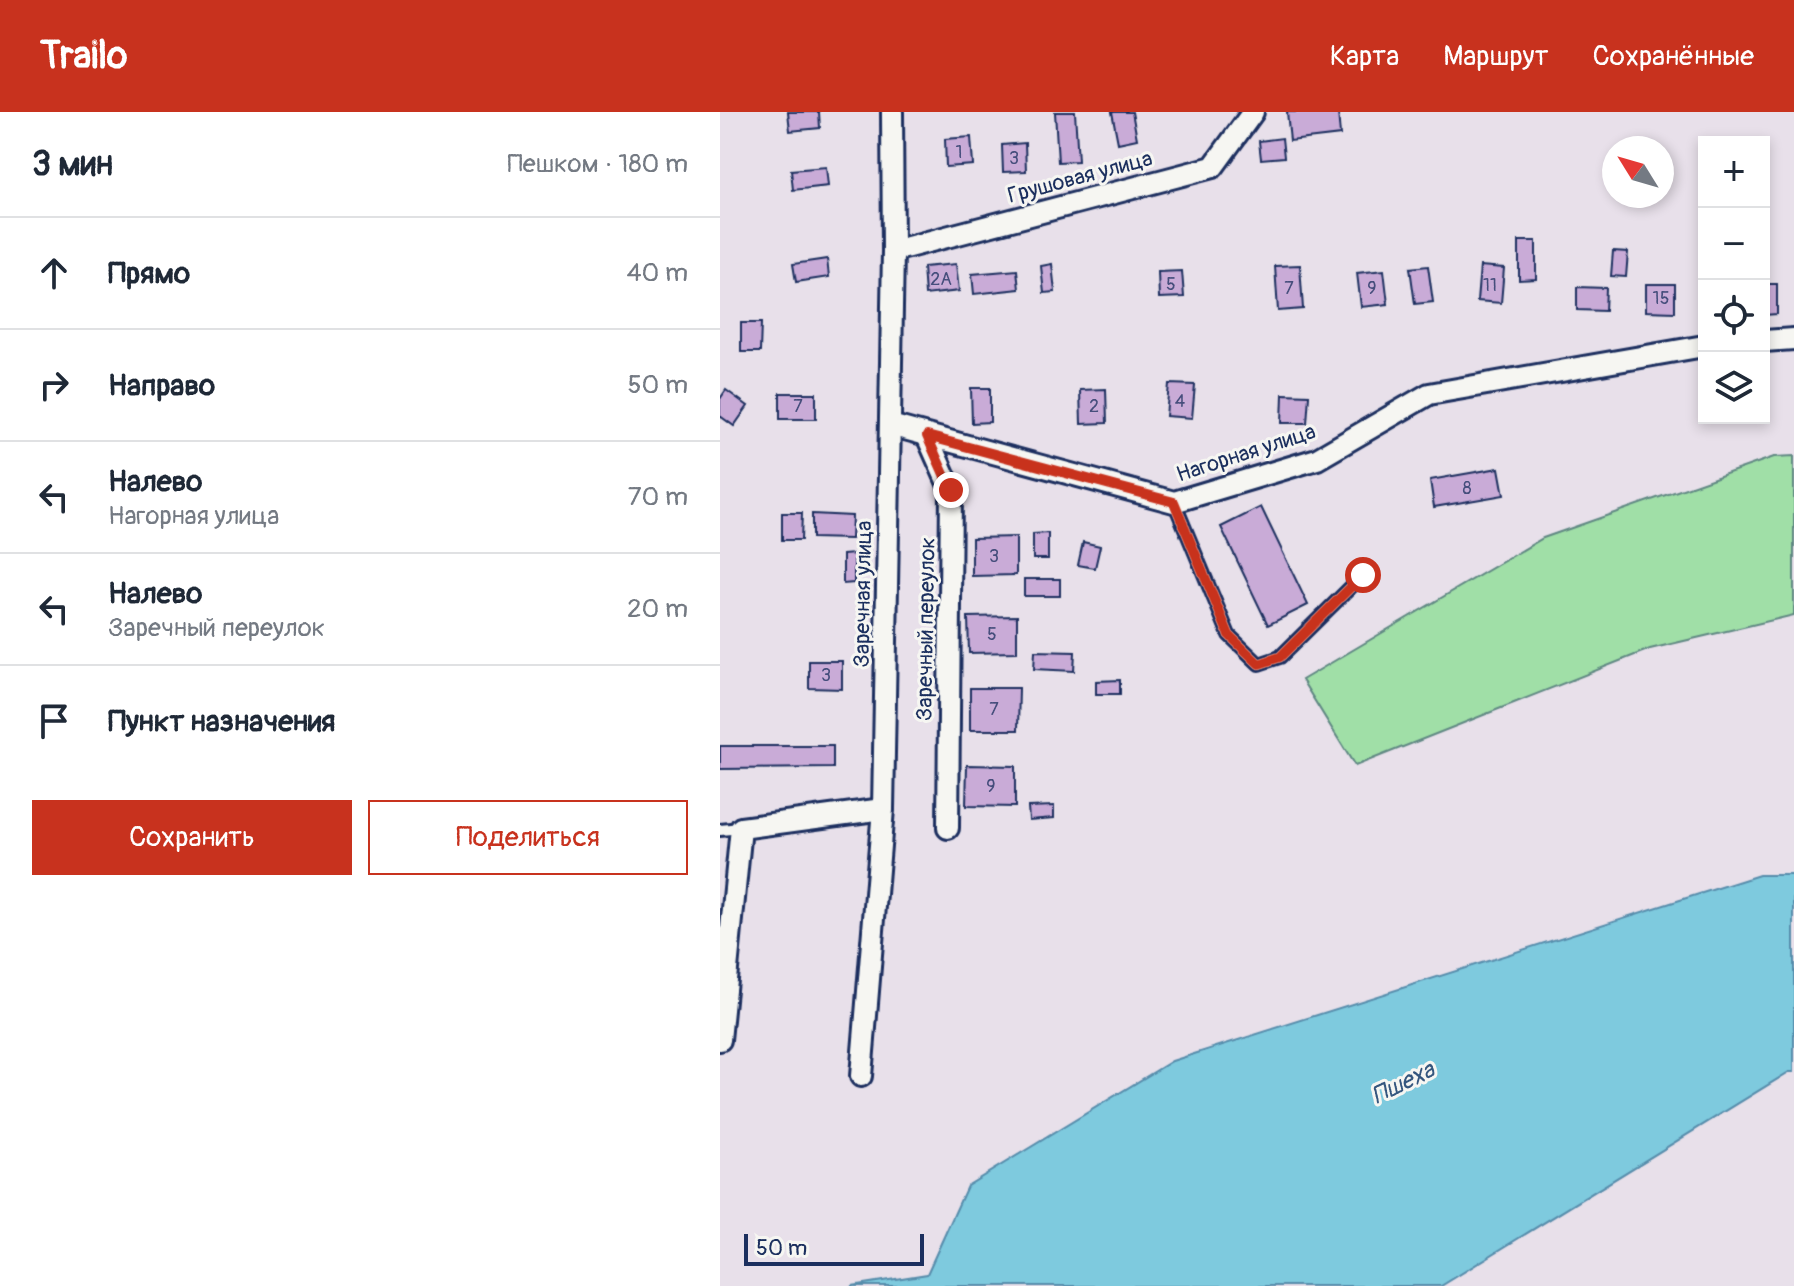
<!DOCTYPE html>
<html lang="ru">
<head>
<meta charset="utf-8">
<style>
  :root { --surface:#fff; --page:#f2f2f3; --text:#1f2937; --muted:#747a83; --line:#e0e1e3; --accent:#c8321e }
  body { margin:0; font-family:Pangolin,sans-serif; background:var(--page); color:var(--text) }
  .controls { position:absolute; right:24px; top:24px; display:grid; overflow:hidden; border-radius:0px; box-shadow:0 4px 12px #0003 }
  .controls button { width:72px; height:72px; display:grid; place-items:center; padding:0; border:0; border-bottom:2px solid var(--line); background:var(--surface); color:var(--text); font:40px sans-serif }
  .compass { position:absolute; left:882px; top:24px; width:72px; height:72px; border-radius:50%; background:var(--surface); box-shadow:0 4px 12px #0003; rotate:307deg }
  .scale { position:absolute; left:24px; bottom:20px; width:180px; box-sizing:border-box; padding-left:8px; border:4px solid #1b2f5e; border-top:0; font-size:22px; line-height:28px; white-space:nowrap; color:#1b2f5e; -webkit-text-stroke:6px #f6f6f2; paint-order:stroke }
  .stop { position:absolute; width:24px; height:24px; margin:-18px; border:6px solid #c8321e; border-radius:50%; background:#fff }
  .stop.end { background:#c8321e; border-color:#fff; box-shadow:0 2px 8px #0008 }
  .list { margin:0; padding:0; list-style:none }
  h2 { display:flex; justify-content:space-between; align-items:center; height:104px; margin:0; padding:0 32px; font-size:34px }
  h2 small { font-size:26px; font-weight:400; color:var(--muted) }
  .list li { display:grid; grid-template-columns:52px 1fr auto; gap:24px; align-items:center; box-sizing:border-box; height:112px; padding:0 32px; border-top:2px solid var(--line) }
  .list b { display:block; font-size:30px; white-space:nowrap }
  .list p { margin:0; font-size:26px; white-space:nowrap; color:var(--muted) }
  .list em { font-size:26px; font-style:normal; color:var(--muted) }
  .actions { display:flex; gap:16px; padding:24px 32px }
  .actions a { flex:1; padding:18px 0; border:2px solid var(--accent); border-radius:0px; text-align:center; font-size:28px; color:var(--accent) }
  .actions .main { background:var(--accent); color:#fff }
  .icon { flex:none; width:44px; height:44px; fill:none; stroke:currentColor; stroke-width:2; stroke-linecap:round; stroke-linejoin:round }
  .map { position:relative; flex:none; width:1074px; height:1174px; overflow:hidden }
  header { display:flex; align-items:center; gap:48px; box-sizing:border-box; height:112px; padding:0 40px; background:var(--accent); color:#fff }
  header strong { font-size:38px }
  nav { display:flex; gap:44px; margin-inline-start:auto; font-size:28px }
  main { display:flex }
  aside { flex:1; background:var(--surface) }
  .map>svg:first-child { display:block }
  .green { fill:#a0dfa7; stroke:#5e8782; stroke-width:2 }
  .water { fill:#7ecade; stroke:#568cab; stroke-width:2 }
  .building { fill:#c9abd7; stroke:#1b2f5e; stroke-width:2 }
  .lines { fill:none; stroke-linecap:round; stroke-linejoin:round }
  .lane-casing { stroke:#1b2f5e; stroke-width:16 }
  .street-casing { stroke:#1b2f5e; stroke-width:26 }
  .lane { stroke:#f6f6f2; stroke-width:10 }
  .street { stroke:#f6f6f2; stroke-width:20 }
  .route { stroke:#c8321e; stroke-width:10 }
  .labels { text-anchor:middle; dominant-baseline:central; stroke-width:6; stroke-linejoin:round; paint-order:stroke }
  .number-label { font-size:18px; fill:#464e7c }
  .street-label { font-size:22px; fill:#1b2f5e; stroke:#f6f6f2 }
  .water-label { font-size:24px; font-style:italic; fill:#34567e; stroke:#f6f6f2 }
</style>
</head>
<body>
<header>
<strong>Trailo</strong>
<nav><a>Карта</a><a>Маршрут</a><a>Сохранённые</a></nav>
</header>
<main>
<aside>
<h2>3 мин<small>Пешком · 180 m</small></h2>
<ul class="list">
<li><svg class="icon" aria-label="ahead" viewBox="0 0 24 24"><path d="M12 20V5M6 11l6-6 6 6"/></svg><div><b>Прямо</b></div><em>40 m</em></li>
<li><svg class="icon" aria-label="right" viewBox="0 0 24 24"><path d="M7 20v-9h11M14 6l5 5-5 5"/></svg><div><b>Направо</b></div><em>50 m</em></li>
<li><svg class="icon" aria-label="left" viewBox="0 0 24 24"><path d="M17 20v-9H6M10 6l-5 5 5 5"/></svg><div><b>Налево</b><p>Нагорная улица</p></div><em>70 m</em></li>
<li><svg class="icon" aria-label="left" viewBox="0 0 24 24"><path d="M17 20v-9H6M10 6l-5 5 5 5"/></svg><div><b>Налево</b><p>Заречный переулок</p></div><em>20 m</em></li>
<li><svg class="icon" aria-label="arrive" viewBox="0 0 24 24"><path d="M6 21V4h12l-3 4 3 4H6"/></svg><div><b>Пункт назначения</b></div></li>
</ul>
<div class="actions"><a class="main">Сохранить</a><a>Поделиться</a></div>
</aside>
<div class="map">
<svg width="1074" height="1174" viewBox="0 0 1074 1174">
  <rect width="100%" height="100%" fill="#e8e0ea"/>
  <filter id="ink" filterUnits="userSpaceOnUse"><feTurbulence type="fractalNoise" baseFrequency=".0125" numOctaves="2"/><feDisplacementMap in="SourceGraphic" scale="16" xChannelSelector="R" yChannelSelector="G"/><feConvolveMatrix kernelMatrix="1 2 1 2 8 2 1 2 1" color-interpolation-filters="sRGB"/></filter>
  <g filter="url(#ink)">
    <path class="green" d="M 1074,344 L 1074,503 L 930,537 L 635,654 L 582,568 L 823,426 L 1054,345 Z"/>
    <path class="water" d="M 1039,763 L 1074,763 L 1074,960 L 1069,960 L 721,1174 L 131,1174 L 207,1162 L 247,1074 L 452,949 Z"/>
    <g class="building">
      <path d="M 68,0 L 99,0 L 100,16 L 70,19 Z"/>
      <path d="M 335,0 L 355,0 L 358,49 L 338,50 Z"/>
      <path d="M 392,0 L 412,0 L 417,27 L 398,31 Z"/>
      <path d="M 567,0 L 618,0 L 620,23 L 570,29 Z"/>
      <path d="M 251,25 L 253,53 L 226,55 L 225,27 Z"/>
      <path d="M 562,26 L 564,45 L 541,47 L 539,29 Z"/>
      <path d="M 305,31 L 306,59 L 283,60 L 282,33 Z"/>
      <path d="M 106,55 L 108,74 L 73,78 L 71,58 Z"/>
      <path d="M 799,129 L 816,129 L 816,167 L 799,168 Z"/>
      <path d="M 893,139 L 908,140 L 906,165 L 891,164 Z"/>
      <path d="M 107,147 L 109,165 L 76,170 L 73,152 Z"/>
      <path d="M 236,152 L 239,179 L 205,183 L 203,155 Z"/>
      <path d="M 332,152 L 335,180 L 324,181 L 321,154 Z"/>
      <path d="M 580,153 L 583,197 L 558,199 L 555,154 Z"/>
      <path d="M 708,154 L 713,190 L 695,192 L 690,156 Z"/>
      <path d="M 760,154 L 784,156 L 781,191 L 757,189 Z"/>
      <path d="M 297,158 L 299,177 L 254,182 L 252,162 Z"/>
      <path d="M 664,158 L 668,192 L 641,195 L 637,161 Z"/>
      <path d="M 462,159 L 464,185 L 439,186 L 438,160 Z"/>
      <path d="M 926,172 L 955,172 L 955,200 L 926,199 Z"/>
      <path d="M 1044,172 L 1057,172 L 1057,202 L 1044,203 Z"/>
      <path d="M 857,175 L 886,176 L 885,199 L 857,198 Z"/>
      <path d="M 21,211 L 41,211 L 40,240 L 21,240 Z"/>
      <path d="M 449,272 L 475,273 L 472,306 L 446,304 Z"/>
      <path d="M 251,276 L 270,276 L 270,310 L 252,311 Z"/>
      <path d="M 386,277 L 387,311 L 361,312 L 360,278 Z"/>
      <path d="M 6,278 L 28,294 L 14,314 L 0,304 L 0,287 Z"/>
      <rect x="60" y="281" width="36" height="26"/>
      <path d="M 563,282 L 589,283 L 587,311 L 562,311 Z"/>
      <path d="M 779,356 L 784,383 L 714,395 L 710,368 Z"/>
      <path d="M 541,395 L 588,493 L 548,513 L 501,415 Z"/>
      <path d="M 62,401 L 82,401 L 81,428 L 62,428 Z"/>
      <path d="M 92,402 L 132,404 L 131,427 L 92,426 Z"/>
      <path d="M 328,421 L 328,447 L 313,447 L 313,422 Z"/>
      <path d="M 296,425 L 296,463 L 252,464 L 252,426 Z"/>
      <path d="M 363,430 L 380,434 L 375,456 L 358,453 Z"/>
      <path d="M 134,442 L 134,471 L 123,472 L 123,443 Z"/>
      <rect x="304" y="467" width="36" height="17"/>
      <path d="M 297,504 L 297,540 L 249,541 L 248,505 Z"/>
      <path d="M 315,539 L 355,540 L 354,559 L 314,557 Z"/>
      <path d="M 89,549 L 122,549 L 122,577 L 89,576 Z"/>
      <path d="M 400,568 L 400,582 L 376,582 L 376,569 Z"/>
      <path d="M 250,576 L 299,576 L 298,618 L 250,618 Z"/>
      <path d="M 0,634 L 113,634 L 113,656 L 0,657 Z"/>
      <path d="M 247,653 L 295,654 L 295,695 L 246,694 Z"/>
      <path d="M 334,694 L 334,706 L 309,708 L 308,695 Z"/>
    </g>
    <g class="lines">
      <defs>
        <g id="lane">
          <path d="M 454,390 L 509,523 L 539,552 L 560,545 L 643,463"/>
          <path d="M 0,718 L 21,716"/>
        </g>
        <g id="street">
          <path d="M 173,139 L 493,55 L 533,0"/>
          <path d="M 1044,229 L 1074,227"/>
          <path d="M 170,313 L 454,390 L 597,347 L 709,282 L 984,234"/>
          <path d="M 207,324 L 231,378 L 228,716"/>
          <path d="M 0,928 L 21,716 L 163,697"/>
          <path d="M 141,964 L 163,697 L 173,139 L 172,0"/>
        </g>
      </defs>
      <use href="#lane" class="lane-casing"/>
      <use href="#street" class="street-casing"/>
      <use href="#lane" class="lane"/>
      <use href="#street" class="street"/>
    </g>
  </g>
  <g class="lines" filter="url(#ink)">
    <path class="route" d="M 231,378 L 207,324 L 454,390 L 509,523 L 539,552 L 560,545 L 643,463"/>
  </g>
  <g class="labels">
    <g class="number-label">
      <text x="239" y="40">1</text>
      <text x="294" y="46">3</text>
      <text x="221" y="167">2А</text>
      <text x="451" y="172">5</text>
      <text x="770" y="173">11</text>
      <text x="569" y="176">7</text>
      <text x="652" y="176">9</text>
      <text x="941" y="186">15</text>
      <text x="460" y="289">4</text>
      <text x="78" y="294">7</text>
      <text x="374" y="294">2</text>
      <text x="747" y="376">8</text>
      <text x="274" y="444">3</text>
      <text x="272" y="522">5</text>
      <text x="106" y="563">3</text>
      <text x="274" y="597">7</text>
      <text x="271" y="674">9</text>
    </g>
    <g class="street-label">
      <text transform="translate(360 65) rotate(-15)">Грушовая улица</text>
      <text transform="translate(526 341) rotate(-18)">Нагорная улица</text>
      <text transform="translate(143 482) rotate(-89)">Заречная улица</text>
      <text transform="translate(206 517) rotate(-89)">Заречный переулок</text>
    </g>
    <g class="water-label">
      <text transform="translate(683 971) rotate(-26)">Пшеха</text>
    </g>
  </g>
</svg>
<div class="controls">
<button>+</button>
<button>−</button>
<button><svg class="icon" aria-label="locate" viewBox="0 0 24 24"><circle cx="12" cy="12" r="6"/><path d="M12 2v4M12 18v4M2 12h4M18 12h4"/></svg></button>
<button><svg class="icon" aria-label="layers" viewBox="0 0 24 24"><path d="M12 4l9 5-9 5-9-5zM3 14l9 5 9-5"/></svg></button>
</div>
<svg class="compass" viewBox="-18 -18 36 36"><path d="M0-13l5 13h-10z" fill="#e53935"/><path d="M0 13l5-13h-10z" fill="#747a83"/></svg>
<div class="scale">50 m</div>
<div class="stop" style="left:643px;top:463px"></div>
<div class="stop end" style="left:231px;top:378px"></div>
</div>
</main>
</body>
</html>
